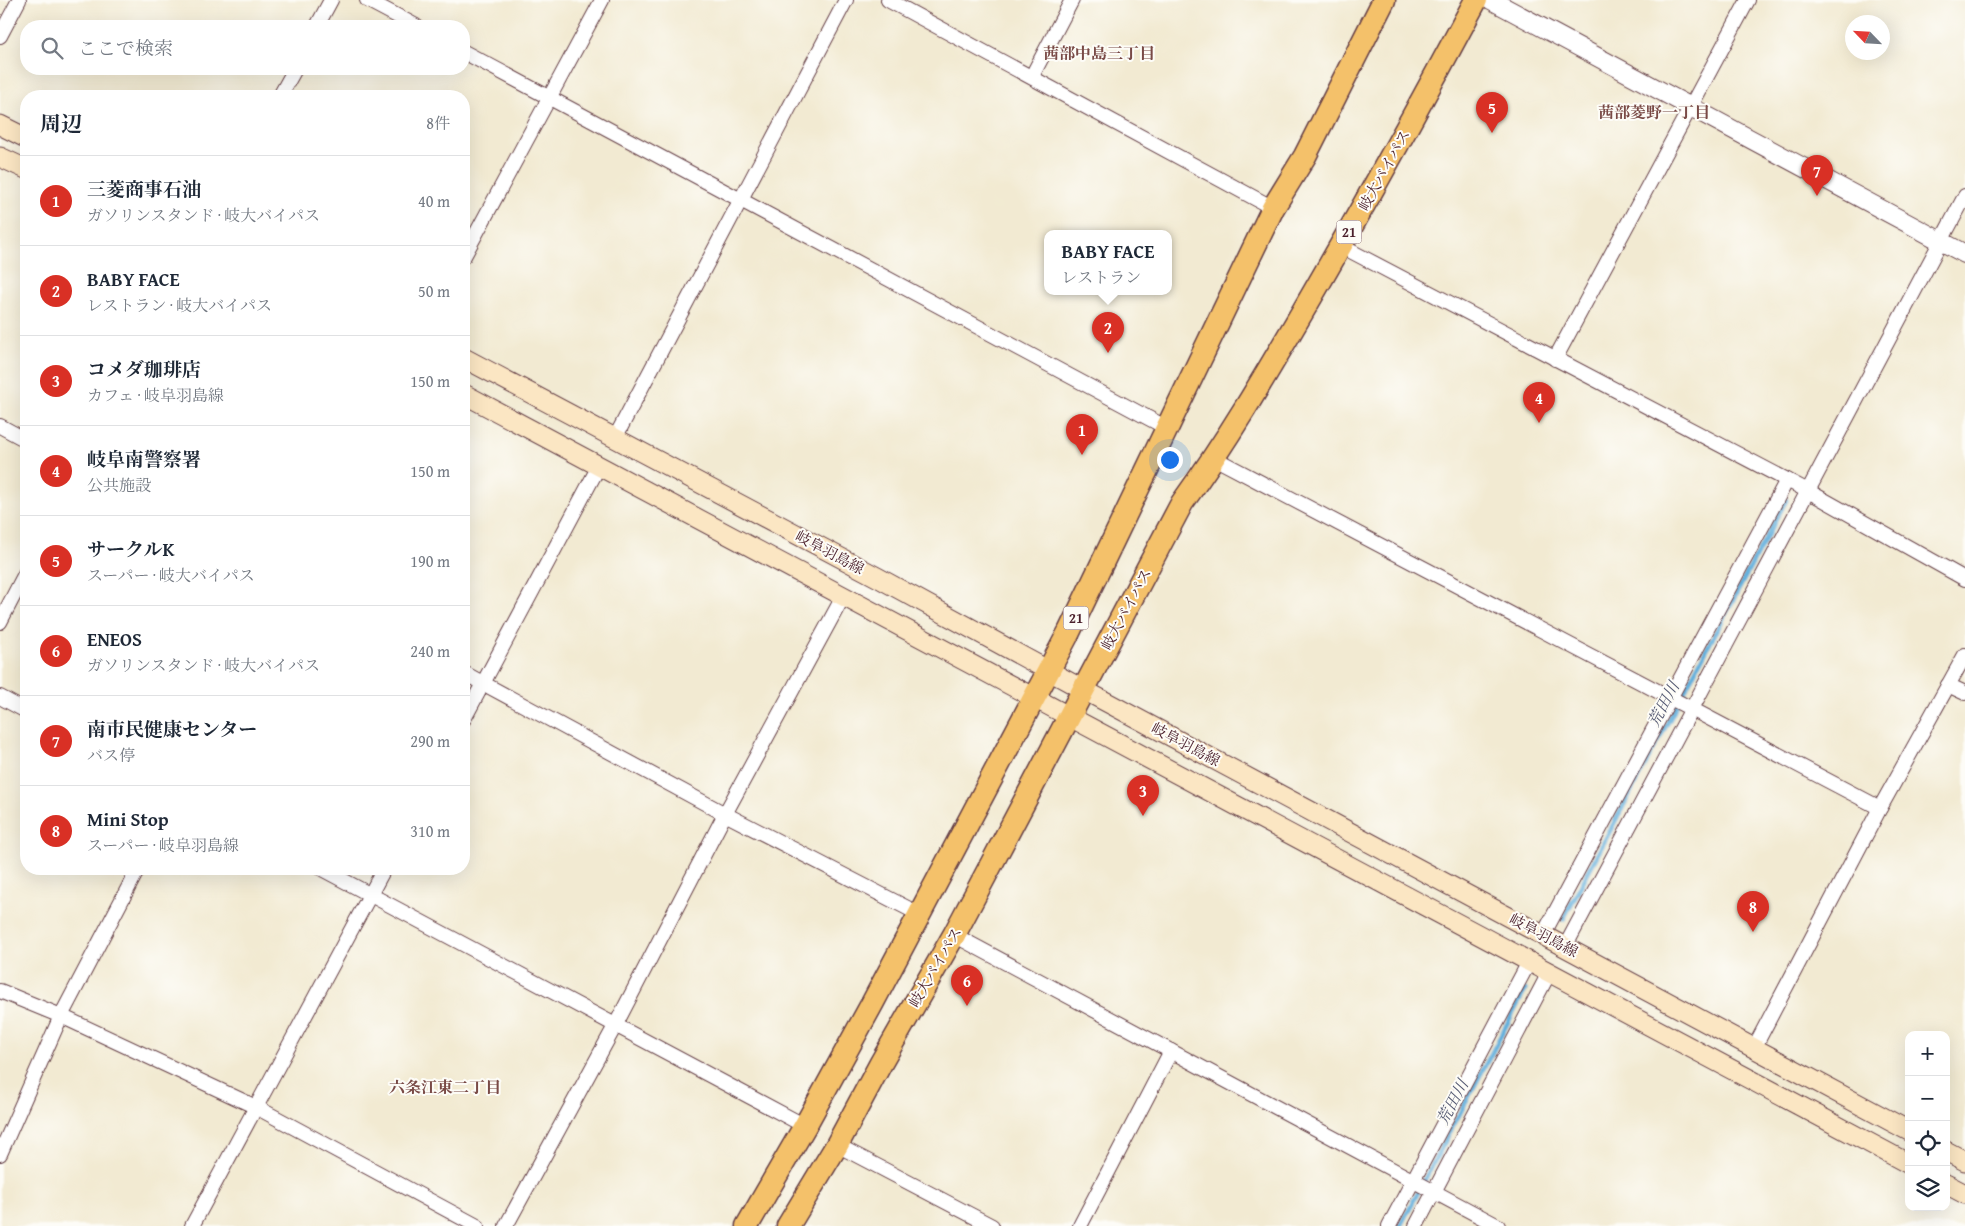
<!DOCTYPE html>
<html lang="ja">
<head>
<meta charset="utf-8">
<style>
  :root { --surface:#fff; --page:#f6f6f7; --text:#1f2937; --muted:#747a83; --line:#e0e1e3; --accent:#d93025 }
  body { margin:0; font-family:"Gentium Book Plus","Noto Serif JP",serif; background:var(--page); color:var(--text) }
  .controls { position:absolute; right:15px; bottom:15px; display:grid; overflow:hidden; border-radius:10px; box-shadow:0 5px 20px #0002 }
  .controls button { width:45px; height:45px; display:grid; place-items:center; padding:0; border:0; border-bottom:1px solid var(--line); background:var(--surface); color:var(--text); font:25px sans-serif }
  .compass { position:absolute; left:1845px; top:15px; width:45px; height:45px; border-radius:50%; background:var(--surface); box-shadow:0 5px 20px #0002; rotate:295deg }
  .you { position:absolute; left:1169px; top:459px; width:18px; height:18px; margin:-12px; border:4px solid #fff; border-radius:50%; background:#1a73e8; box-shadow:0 0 0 8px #1a73e833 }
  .badge { display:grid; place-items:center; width:32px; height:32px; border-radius:50%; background:var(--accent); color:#fff; font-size:16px; font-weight:700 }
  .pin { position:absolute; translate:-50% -41px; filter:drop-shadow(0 1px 2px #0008) }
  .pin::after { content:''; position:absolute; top:26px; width:18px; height:15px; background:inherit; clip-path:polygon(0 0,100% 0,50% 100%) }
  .popup { position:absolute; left:1044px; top:230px; width:128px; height:65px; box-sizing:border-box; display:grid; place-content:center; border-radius:10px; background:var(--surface); filter:drop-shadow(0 1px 4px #0005); font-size:16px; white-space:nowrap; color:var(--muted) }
  .popup b { font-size:19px; color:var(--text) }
  .popup::after { content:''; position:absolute; left:50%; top:100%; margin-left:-10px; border:10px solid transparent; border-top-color:var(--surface) }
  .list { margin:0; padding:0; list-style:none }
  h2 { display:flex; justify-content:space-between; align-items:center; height:65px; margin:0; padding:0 20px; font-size:21px }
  h2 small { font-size:16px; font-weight:400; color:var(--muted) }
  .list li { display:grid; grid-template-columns:32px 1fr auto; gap:15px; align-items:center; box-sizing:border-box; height:90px; padding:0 20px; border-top:1px solid var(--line) }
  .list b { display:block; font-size:19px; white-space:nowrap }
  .list p { margin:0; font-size:16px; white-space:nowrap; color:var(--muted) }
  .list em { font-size:16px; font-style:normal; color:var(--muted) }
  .icon { flex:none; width:28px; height:28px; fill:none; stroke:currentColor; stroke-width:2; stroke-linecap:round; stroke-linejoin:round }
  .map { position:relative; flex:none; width:1965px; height:1226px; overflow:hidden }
  .search { position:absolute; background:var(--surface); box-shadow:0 5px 20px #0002; left:20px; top:20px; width:450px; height:55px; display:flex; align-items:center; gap:12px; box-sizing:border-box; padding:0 18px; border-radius:20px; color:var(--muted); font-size:19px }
  .panel { position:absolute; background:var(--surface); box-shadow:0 5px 20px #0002; left:20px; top:90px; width:450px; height:785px; border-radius:20px }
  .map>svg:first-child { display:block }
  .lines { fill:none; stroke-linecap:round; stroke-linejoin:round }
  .stream { stroke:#64b0dd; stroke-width:5 }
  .minor-casing { stroke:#633d44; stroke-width:16 }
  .tertiary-casing { stroke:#633d44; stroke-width:20 }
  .secondary-casing { stroke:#633d44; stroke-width:21 }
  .trunk-casing { stroke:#633d44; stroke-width:25 }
  .minor { stroke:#fff; stroke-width:14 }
  .tertiary { stroke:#fff; stroke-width:18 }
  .secondary { stroke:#fbe6c3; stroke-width:19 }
  .trunk { stroke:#f4c16a; stroke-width:22 }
  .labels { text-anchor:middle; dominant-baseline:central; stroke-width:4; stroke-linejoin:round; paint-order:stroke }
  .shield { fill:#fdfcf7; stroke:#806168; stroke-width:1 }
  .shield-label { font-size:14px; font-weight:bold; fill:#4a1f2b }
  .street-label { font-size:15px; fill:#4a1f2b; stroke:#fdfcf7 }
  .neighbourhood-label { font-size:16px; font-weight:bold; fill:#794a46; stroke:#fdfcf7 }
  .water-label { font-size:16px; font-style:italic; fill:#545972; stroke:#fdfcf7 }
</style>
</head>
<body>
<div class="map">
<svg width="1965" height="1226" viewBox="0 0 1965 1226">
  <rect width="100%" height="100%" fill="#fdfcf7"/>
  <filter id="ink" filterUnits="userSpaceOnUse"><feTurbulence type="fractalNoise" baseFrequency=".02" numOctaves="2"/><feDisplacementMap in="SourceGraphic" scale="10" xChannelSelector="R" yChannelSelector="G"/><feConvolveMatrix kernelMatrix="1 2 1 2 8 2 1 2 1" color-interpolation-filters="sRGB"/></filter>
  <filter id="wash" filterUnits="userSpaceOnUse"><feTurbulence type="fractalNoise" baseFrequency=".0096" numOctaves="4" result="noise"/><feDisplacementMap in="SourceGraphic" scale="20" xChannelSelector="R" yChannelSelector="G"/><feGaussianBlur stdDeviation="1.12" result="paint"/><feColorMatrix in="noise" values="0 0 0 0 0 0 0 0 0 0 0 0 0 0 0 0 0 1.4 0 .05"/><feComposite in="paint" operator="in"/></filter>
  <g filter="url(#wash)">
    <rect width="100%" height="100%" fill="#f2ead2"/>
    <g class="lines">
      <g class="stream">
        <path d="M 1563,919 L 1786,500"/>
        <path d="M 1400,1226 L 1525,990"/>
      </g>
    </g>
  </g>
  <g filter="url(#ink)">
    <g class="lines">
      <defs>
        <g id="minor">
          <path d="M 367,0 L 416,26"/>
          <path d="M 888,0 L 1273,208"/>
          <path d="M 317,26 L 331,0"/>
          <path d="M 0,36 L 19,0"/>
          <path d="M 464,52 L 1167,428"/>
          <path d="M 1032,76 L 1072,0"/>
          <path d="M 280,96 L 295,69"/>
          <path d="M 1341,246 L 1808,491 L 1965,579"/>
          <path d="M 464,256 L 602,0"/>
          <path d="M 1555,359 L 1748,0"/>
          <path d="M 0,426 L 26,440"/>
          <path d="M 615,438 L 846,0"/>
          <path d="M 1214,458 L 1880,808"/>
          <path d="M 0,622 L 26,572"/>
          <path d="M 464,673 L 725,814 L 919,914"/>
          <path d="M 1948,685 L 1965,693"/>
          <path d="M 0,697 L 26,711"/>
          <path d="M 464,719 L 599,466"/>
          <path d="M 322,869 L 805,1126"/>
          <path d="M 954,935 L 1498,1226"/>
          <path d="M 1543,935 L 1787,480"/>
          <path d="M 1565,947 L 1965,196"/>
          <path d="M 0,991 L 61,1016 L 256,1107 L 477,1226"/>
          <path d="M 1754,1048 L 1880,808 L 1965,655"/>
          <path d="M 837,1145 L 992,1226"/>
          <path d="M 0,1154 L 61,1016 L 138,869"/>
          <path d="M 192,1226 L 384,869"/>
          <path d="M 506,1226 L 615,1026 L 725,814 L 844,595"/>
          <path d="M 1080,1226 L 1171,1051"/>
          <path d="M 1389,1226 L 1529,962"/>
          <path d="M 1416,1226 L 1549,973"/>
        </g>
        <path id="tertiary" d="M 1491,0 L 1965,254"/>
        <g id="secondary">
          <path d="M 0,125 L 26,138"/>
          <path d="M 0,157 L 26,169"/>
          <path d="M 464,358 L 877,577 L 1084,690 L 1909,1131"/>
          <path d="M 464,394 L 1909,1164"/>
          <path d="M 1946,1151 L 1965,1161"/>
          <path d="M 1946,1184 L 1965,1194"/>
        </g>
        <g id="trunk">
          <path d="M 747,1226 L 805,1126 L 872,1004 L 1069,632 L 1273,208 L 1305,156 L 1384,0"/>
          <path d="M 788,1226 L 837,1145 L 881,1063 L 954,935 L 1182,503 C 1227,441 1265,376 1303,311 C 1363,208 1420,105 1476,0"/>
        </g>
      </defs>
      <use href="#minor" class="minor-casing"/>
      <use href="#tertiary" class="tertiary-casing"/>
      <use href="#secondary" class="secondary-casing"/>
      <use href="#trunk" class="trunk-casing"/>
      <use href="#minor" class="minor"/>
      <use href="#tertiary" class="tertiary"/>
      <use href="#secondary" class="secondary"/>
      <use href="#trunk" class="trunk"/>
    </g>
  </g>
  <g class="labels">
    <g class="shield">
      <rect x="1336.5" y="220.5" width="25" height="23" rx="4"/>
      <rect x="1063.5" y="606.5" width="25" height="23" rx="4"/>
    </g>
    <g class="shield-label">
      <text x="1349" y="232">21</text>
      <text x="1076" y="618">21</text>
    </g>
    <g class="street-label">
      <text transform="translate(1384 170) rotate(-61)">岐大バイパス</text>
      <text transform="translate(830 552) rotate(28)">岐阜羽島線</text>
      <text transform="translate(1126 609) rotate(-62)">岐大バイパス</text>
      <text transform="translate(1186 744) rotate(28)">岐阜羽島線</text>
      <text transform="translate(1544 935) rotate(28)">岐阜羽島線</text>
      <text transform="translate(935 967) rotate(-60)">岐大バイパス</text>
    </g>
    <g class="neighbourhood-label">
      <text x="1099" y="53">茜部中島三丁目</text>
      <text x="1654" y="112">茜部菱野一丁目</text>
      <text x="445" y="1087">六条江東二丁目</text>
    </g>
    <g class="water-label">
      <text transform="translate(1663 704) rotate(-62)">荒田川</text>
      <text transform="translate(1452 1102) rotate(-62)">荒田川</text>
    </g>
  </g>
</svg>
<div class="controls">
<button>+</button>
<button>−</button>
<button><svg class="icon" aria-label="locate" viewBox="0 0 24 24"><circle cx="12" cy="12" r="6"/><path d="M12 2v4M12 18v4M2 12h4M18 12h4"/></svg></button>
<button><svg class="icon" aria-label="layers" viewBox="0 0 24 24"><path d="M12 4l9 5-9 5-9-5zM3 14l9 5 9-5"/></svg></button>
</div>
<svg class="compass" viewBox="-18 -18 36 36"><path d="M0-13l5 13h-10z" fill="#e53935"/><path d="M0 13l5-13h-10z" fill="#747a83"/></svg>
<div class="you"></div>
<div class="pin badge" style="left:1082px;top:455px">1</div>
<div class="pin badge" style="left:1108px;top:353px">2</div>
<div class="popup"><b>BABY FACE</b>レストラン</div>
<div class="pin badge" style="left:1143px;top:816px">3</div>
<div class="pin badge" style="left:1539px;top:423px">4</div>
<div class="pin badge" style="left:1492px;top:133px">5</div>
<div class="pin badge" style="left:967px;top:1006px">6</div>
<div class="pin badge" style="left:1817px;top:196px">7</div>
<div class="pin badge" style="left:1753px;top:932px">8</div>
<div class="search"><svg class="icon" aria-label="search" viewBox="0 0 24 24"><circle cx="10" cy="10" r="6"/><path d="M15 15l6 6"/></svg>ここで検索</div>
<section class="panel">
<h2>周辺<small>8件</small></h2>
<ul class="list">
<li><span class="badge">1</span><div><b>三菱商事石油</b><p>ガソリンスタンド · 岐大バイパス</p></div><em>40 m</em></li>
<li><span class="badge">2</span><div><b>BABY FACE</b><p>レストラン · 岐大バイパス</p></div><em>50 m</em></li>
<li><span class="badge">3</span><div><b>コメダ珈琲店</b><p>カフェ · 岐阜羽島線</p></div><em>150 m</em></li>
<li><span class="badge">4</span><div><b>岐阜南警察署</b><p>公共施設</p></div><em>150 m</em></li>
<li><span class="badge">5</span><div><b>サークルK</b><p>スーパー · 岐大バイパス</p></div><em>190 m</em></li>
<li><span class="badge">6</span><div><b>ENEOS</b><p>ガソリンスタンド · 岐大バイパス</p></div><em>240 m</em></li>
<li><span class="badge">7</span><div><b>南市民健康センター</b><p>バス停</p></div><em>290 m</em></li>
<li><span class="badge">8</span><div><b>Mini Stop</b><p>スーパー · 岐阜羽島線</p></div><em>310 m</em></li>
</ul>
</section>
</div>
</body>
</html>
